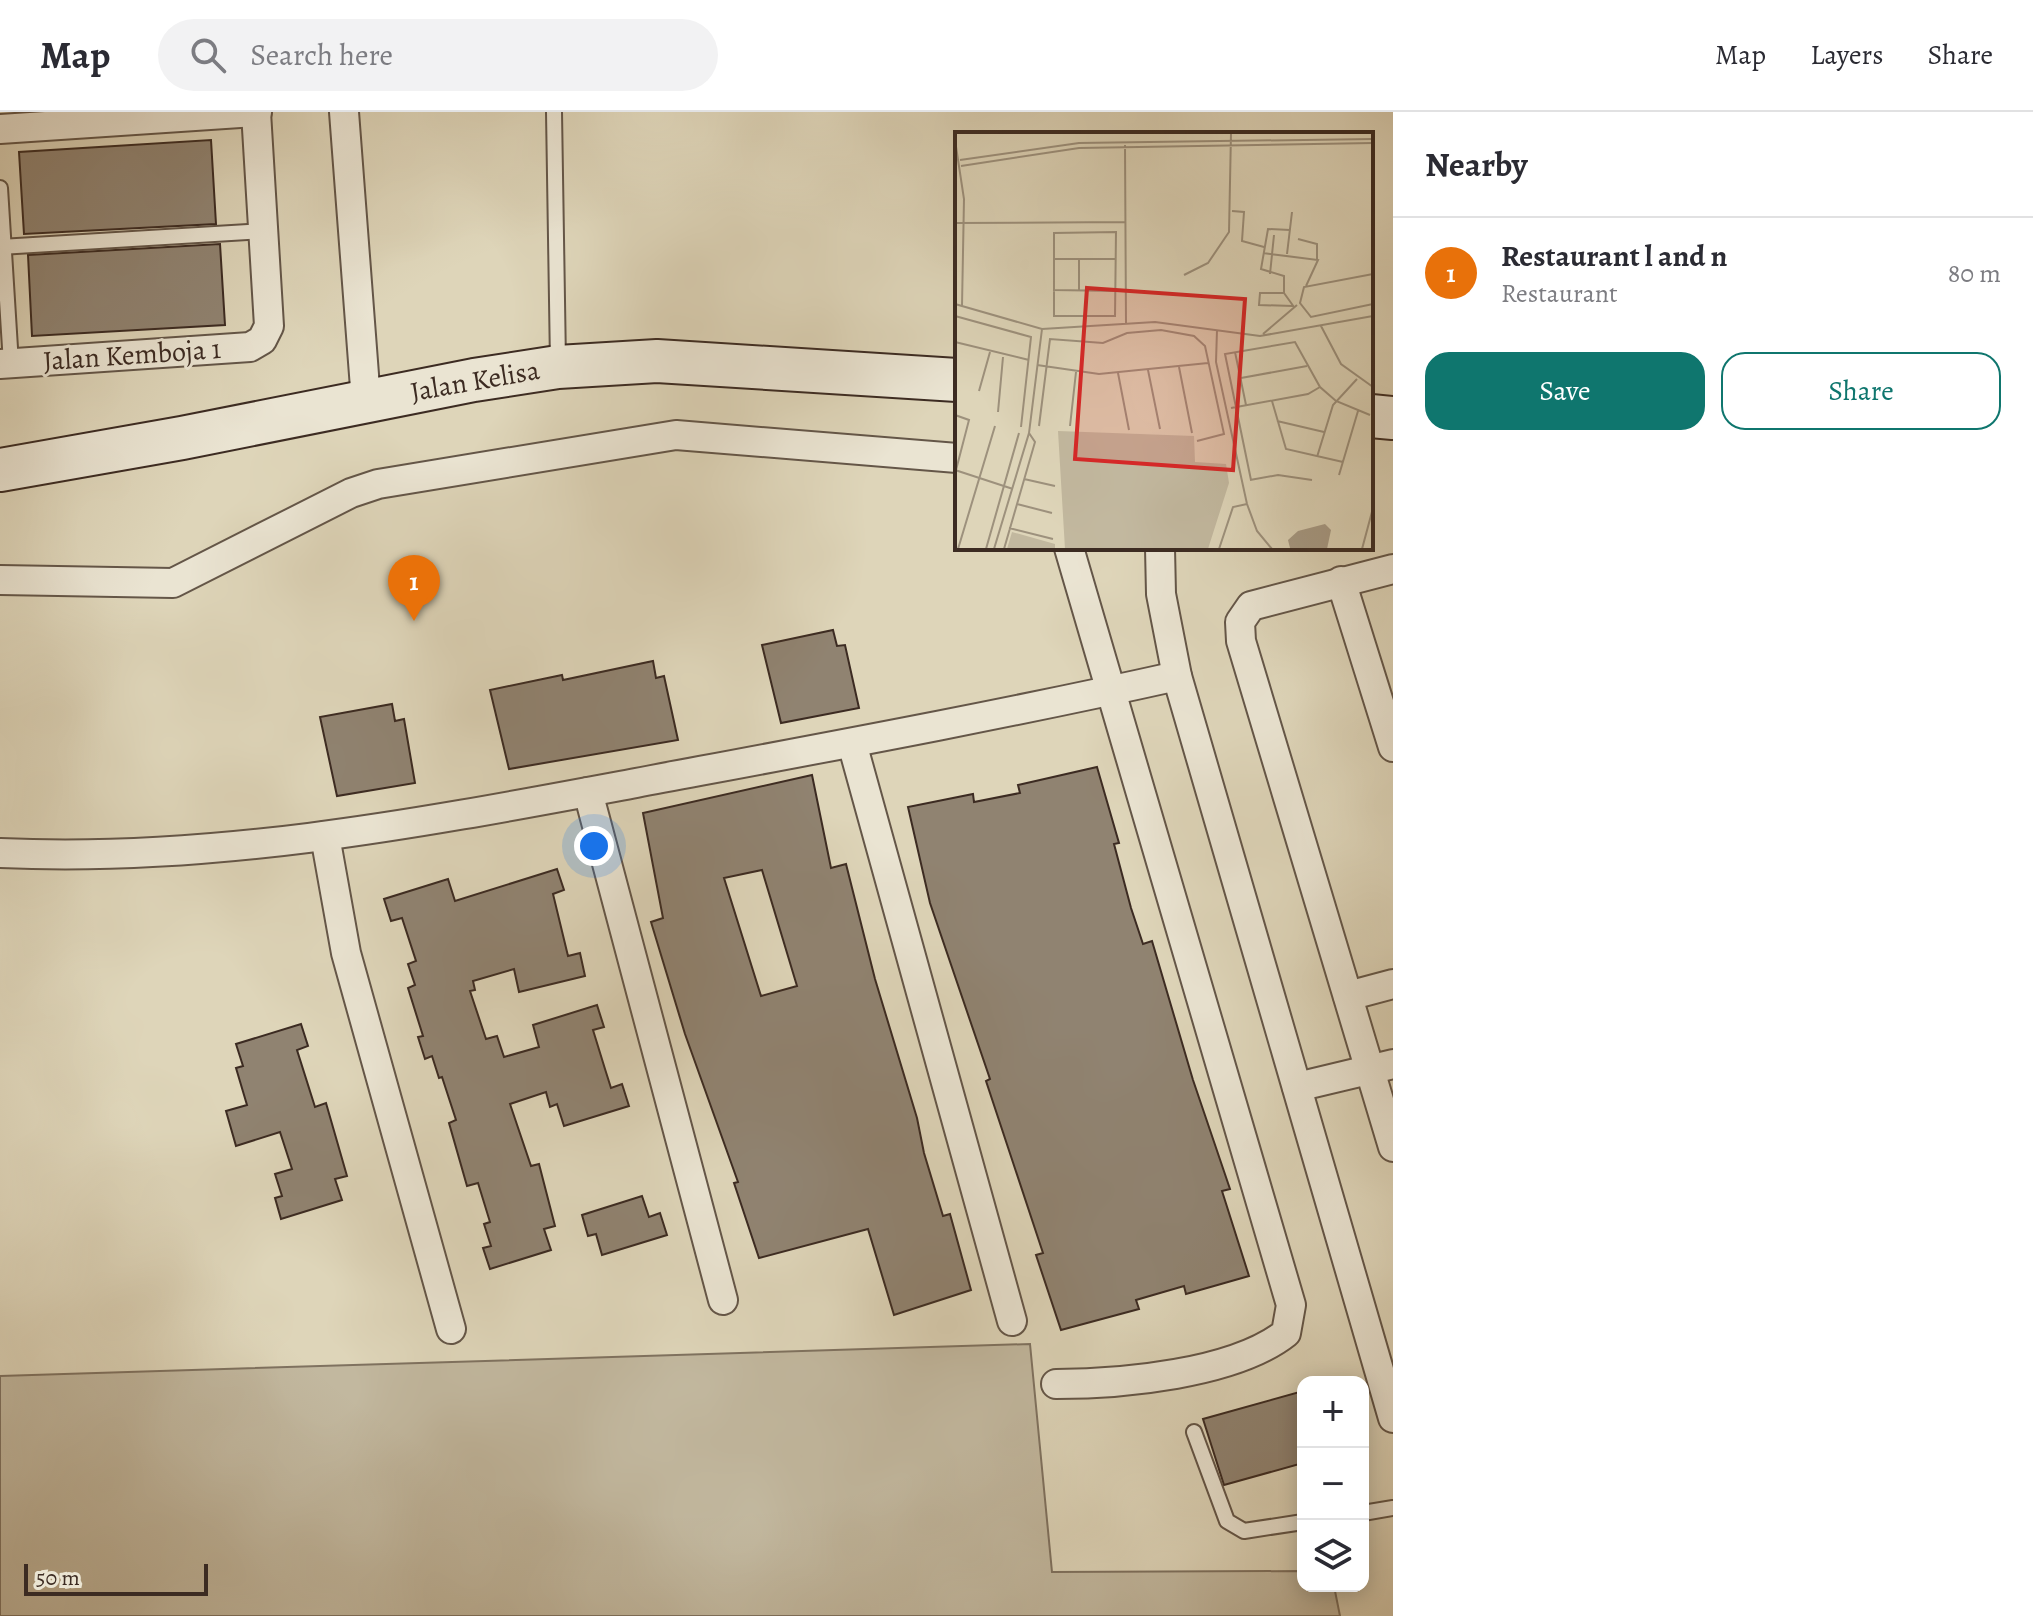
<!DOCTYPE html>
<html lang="en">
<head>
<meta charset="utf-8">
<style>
  :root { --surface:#fff; --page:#f2f2f3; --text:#2b2b33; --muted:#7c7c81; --line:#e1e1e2; --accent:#0f766e }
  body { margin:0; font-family:Alegreya,serif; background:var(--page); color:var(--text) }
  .controls { position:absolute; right:24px; bottom:24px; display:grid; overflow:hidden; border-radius:16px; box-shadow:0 4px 20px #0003 }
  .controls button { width:72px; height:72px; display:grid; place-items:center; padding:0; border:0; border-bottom:2px solid var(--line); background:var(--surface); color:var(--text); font:40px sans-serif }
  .scale { position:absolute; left:24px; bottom:20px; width:184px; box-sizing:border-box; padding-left:8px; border:4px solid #3c2b22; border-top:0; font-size:22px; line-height:28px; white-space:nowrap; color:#3c2b22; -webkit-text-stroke:6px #eae4d2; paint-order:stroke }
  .you { position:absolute; left:594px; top:734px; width:28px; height:28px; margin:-20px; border:6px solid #fff; border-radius:50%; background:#1a73e8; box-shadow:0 0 0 12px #1a73e833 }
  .badge { display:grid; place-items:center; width:52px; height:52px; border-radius:50%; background:var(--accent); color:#fff; font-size:26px; font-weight:700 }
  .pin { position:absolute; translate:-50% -66px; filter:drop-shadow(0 2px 4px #0008) }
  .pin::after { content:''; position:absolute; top:42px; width:28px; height:24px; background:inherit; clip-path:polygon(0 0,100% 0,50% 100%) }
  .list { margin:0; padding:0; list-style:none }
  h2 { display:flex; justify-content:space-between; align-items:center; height:104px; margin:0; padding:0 32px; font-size:34px }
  h2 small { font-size:26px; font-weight:400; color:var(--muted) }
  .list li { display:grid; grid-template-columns:52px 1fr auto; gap:24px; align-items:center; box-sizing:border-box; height:112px; padding:0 32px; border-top:2px solid var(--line) }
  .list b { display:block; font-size:30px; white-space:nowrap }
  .list p { margin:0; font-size:26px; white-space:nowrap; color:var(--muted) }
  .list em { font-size:26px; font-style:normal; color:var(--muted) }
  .actions { display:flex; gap:16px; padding:24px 32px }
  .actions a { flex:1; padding:18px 0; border:2px solid var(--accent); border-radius:24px; text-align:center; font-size:28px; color:var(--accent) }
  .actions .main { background:var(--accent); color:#fff }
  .icon { flex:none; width:44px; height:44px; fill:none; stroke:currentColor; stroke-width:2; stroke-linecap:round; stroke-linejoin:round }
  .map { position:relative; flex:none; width:1393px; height:1504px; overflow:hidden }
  header { display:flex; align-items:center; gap:48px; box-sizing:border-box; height:112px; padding:0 40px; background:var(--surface); border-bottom:2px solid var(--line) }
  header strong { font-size:38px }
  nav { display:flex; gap:44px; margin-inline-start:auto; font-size:28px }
  .search { width:560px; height:72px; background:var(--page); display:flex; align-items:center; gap:20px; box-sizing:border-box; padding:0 28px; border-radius:44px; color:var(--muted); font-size:30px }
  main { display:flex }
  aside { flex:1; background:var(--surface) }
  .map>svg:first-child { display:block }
  .green { fill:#c2b89f; stroke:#7f7260; stroke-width:2 }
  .building { fill:#908371; stroke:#3c2b22; stroke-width:2; fill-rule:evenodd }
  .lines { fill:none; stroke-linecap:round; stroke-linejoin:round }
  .service-casing { stroke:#645648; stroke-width:18 }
  .minor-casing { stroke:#645648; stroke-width:32 }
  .secondary-casing { stroke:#3c2b22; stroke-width:46 }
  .service { stroke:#eae4d2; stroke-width:14 }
  .minor { stroke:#eae4d2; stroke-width:28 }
  .secondary { stroke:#eae4d2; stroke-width:42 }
  .labels { text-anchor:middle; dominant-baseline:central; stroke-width:6; stroke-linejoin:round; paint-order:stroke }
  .street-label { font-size:28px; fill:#3c2b22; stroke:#eae4d2 }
  .inset-road { fill:none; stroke:#9d917d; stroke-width:2 }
  .view { fill:#d62828; fill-opacity:0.15; stroke:#d62828; stroke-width:4 }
  .inset-edge { fill:none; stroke:#3c2b22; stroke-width:4 }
</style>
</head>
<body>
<header>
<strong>Map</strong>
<div class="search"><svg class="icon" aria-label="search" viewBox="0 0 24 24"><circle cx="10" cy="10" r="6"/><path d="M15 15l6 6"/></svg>Search here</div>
<nav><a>Map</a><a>Layers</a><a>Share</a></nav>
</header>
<main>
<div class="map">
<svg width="1393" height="1504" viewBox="0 0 1393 1504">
  <rect width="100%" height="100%" fill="#ded5b9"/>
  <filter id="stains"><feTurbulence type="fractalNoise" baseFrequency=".0025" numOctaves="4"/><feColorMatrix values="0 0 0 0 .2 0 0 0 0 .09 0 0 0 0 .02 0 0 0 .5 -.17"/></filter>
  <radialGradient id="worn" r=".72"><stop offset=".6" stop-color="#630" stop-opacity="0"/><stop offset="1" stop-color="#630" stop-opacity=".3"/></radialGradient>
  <path class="green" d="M 1030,1232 L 1052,1460 L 1303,1459 L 1303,1474 L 1334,1474 L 1340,1504 L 0,1504 L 0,1264 Z"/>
  <g class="building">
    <path d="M 211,28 L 216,112 L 24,122 L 19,40 Z"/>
    <path d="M 220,132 L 225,213 L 32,224 L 28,143 Z"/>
    <path d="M 833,518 L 837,534 L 845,533 L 859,596 L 781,611 L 762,533 Z"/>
    <path d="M 653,549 L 656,566 L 664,564 L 678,628 L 509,657 L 490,578 L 562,563 L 563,568 Z"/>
    <path d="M 392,592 L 395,609 L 404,607 L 415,671 L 337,684 L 320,605 Z"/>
    <path d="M 1097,655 L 1119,731 L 1114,732 L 1131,796 L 1143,832 L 1152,829 L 1193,968 L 1230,1077 L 1222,1079 L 1249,1164 L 1186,1182 L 1184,1174 L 1136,1188 L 1139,1197 L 1061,1218 L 1036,1143 L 1043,1141 L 986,969 L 990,967 L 930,791 L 908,695 L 973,682 L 974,690 L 1020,681 L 1018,673 Z"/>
    <path d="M 812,663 L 831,756 L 846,752 L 875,867 L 917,1006 L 924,1041 L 943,1104 L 950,1102 L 971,1178 L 894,1203 L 868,1117 L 759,1146 L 734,1071 L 738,1070 L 685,922 L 651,810 L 663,806 L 643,701 ZM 762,758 L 797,874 L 761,884 L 724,766 Z"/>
    <path d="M 557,757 L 564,778 L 553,782 L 568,844 L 580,841 L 585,864 L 519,880 L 514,857 L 473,869 L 475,878 L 470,879 L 486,927 L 497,924 L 504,945 L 539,935 L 533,913 L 597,893 L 604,915 L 593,918 L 605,957 L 611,976 L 622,972 L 629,994 L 564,1014 L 557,992 L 550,995 L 546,980 L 510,992 L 531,1054 L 539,1052 L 555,1114 L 544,1117 L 551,1138 L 490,1157 L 483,1136 L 491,1134 L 484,1112 L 490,1110 L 478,1071 L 467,1074 L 449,1011 L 456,1008 L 442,965 L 439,966 L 432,944 L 425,947 L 418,925 L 423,924 L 408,876 L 415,873 L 408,852 L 416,849 L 402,806 L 391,809 L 384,787 L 448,767 L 455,789 Z"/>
    <path d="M 301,912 L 308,934 L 297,938 L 315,995 L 326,991 L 347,1064 L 335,1067 L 342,1088 L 281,1107 L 275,1086 L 282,1084 L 275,1062 L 292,1057 L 280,1020 L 236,1034 L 226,999 L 247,993 L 236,956 L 243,954 L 236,932 Z"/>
    <path d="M 642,1084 L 649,1105 L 660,1101 L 667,1123 L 602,1143 L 596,1122 L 588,1124 L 582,1103 Z"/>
    <path d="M 1303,1279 L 1303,1351 L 1224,1373 L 1203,1307 Z"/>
  </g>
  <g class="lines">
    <defs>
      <g id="service">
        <path d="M 554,0 L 558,251"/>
        <path d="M 0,76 L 11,252"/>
        <path d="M 0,135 L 265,119"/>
        <path d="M 1194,1320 L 1227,1409 L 1244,1419 L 1303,1410"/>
        <path d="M 1363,1401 L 1393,1396"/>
      </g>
      <g id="minor">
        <path d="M 344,0 L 366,289"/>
        <path d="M 0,17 L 257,0"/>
        <path d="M 0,252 L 250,235 L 262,228 L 269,214 L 256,0"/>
        <path d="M 1160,436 L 1161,482 L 1177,564 L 1393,1306"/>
        <path d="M 1393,457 L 1251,494 L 1240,510 L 1241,529 L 1393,1035"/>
        <path d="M 0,468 L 173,471 L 351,381 L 378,372 L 676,323 L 957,346"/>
        <path d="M 1341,469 L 1393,635"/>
        <path d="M 852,631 L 1012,1209"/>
        <path d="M 588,680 L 723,1188"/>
        <path d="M 325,724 L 346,841 L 451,1217"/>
        <path d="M 0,741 C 215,751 426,710 636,671 C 817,637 998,604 1177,564"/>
        <path d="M 1348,884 L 1393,872"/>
        <path d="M 1297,975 L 1393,952"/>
        <path d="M 1056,1272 C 1121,1272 1234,1262 1286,1221 L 1291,1193 L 1069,436"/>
      </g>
      <g id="secondary">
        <path d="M 1371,304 L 1393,306"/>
        <path d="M 0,358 L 182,326 L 474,268 L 558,255 L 657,249 L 957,268"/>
      </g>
    </defs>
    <use href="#service" class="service-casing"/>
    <use href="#minor" class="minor-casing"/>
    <use href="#secondary" class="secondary-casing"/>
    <use href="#service" class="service"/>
    <use href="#minor" class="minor"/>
    <use href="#secondary" class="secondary"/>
  </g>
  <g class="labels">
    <g class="street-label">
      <text transform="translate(132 243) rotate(-4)">Jalan Kemboja 1</text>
      <text transform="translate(475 269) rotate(-10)">Jalan Kelisa</text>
    </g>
  </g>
  <g transform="translate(955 20)">
    <rect width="418" height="418" fill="#ded5b9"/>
    <path d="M 103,299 L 239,304 L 240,330 L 271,332 L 274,351 L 253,417 L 110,417 ZM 57,400 L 100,412 L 100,417 L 52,417 Z" fill="#c2b89f"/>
    <path d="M 370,392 L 376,398 L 372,417 L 335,416 L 333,408 L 343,399 Z" fill="#a79b86"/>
    <path class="inset-road" d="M 324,1 L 396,1M 0,8 L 9,67 L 7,174M 170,13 L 171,192M 5,28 L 124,11 L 418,7M 6,34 L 124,16 L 418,11M 277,79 L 289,80 L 287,109 L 309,115M 0,91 L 171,90M 335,98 L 313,97 L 306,137 L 329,144 L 329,161 L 339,175M 161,100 L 160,184 L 99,184 L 99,101 ZM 343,107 L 362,112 L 362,127M 308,121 L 363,128 L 351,154M 332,122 L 337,80M 98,127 L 161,127M 315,142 L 319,103M 418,142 L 349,155 L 345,171 L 356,185 L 418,172M 229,143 L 253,131 L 274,100 L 276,1M 98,158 L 164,159M 124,158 L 124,127M 329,161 L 305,161 L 304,173 L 338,174M 0,172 L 87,197 L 200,190 L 305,204 L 418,184M 0,184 L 76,205 L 66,295M 366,194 L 386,232 L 418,255M 262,198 L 261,230 L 292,372 L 302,399 L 317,417M 308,202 L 342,173M 0,210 L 74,228M 280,220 L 291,273M 82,233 L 144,242 L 253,231M 224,235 L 237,301M 193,238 L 205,297M 163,241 L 174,298M 286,246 L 352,234M 24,259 L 35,220M 317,269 L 331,317 L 388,330M 276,276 L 353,262 L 365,255M 43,280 L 48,225M 0,283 L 14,288 L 1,338M 322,289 L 369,300M 84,294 L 95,207 L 148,211 L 172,201 L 206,198 L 239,204 L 250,214 L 269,302 L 242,309M 115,294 L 121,240M 362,325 L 378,273 L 402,247M 0,338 L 58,357M 384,343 L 403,279M 69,347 L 100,354M 295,348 L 323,343 L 357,348M 296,348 L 270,222 L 340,210 L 365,255 L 381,269 L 415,283M 62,372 L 97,381M 54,396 L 98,407M 3,417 L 40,294M 31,417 L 64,301M 39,417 L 74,301 L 87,197M 49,417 L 80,310 L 74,301M 264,417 L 278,375 L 292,372M 407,417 L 418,376"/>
    <path class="view" d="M 132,156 L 290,167 L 278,338 L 120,327 Z"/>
    <rect width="418" height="418" class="inset-edge"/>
  </g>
  <rect width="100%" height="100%" filter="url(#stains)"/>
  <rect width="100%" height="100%" fill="url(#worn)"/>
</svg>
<div class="controls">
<button>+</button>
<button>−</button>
<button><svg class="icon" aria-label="layers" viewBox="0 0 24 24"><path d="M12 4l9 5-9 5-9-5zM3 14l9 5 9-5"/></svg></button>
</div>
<div class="scale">50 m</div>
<div class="you"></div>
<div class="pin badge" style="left:414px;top:509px;background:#e8710a">1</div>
</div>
<aside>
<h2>Nearby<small></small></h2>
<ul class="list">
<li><span class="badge" style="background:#e8710a">1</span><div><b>Restaurant l and n</b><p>Restaurant</p></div><em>80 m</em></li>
</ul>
<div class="actions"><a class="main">Save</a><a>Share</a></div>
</aside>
</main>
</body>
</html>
